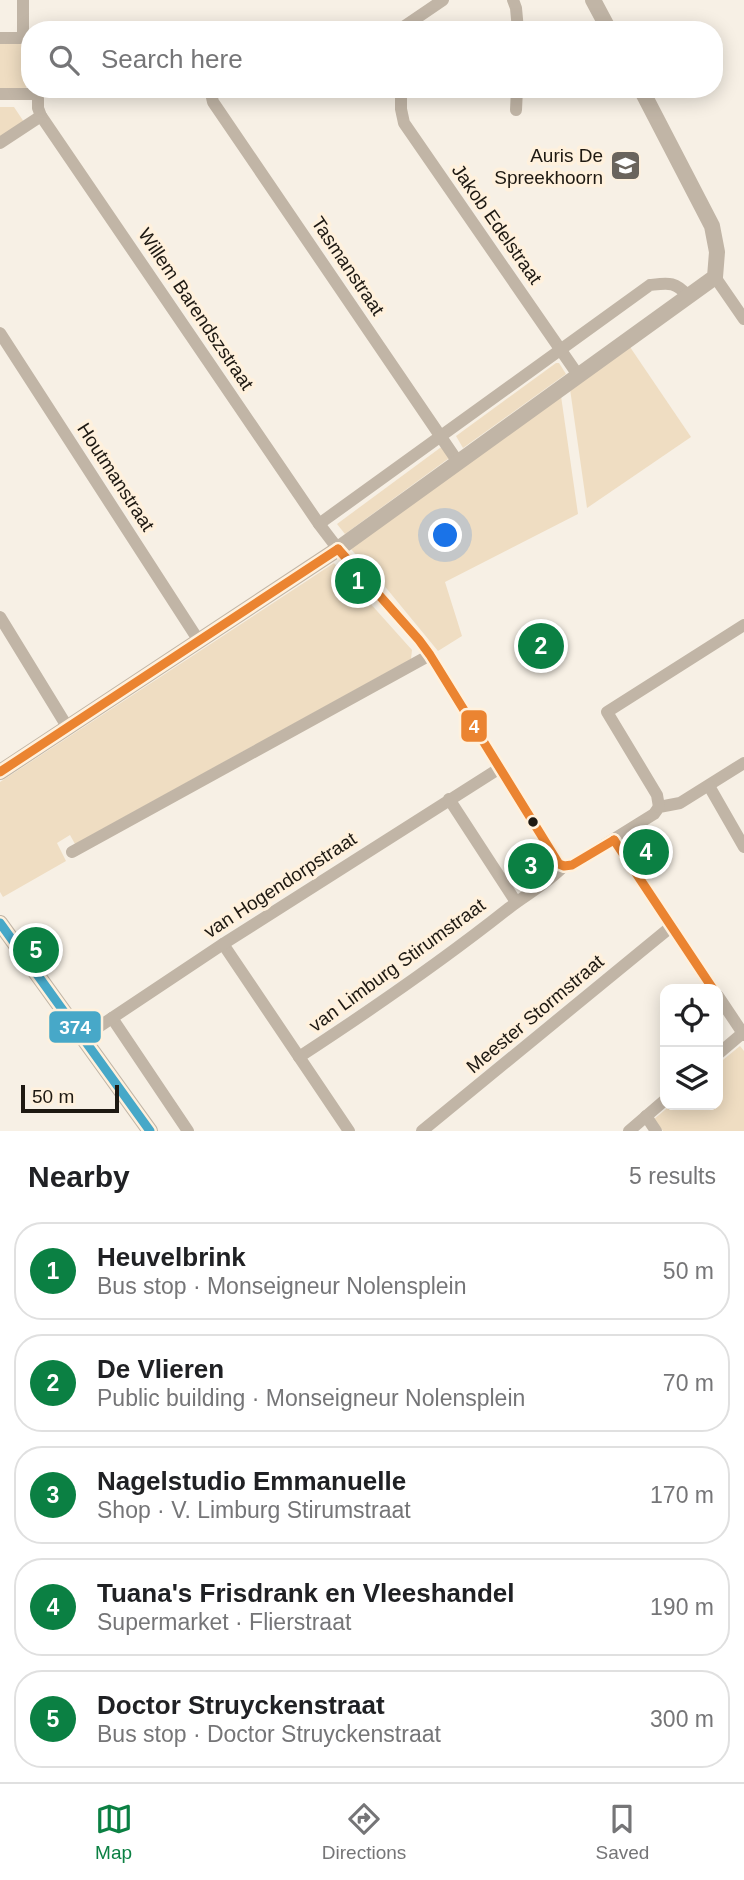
<!DOCTYPE html>
<html lang="en">
<head>
<meta charset="utf-8">
<style>
  :root { --surface:#fff; --page:#f6f6f6; --text:#202124; --muted:#757577; --line:#e0e0e0; --accent:#0b8043 }
  body { margin:0; font-family:Helvetica,sans-serif; background:var(--page); color:var(--text) }
  .controls { position:absolute; right:21px; bottom:21px; display:grid; overflow:hidden; border-radius:14px; box-shadow:0 4px 18px #0003 }
  .controls button { width:63px; height:63px; display:grid; place-items:center; padding:0; border:0; border-bottom:2px solid var(--line); background:var(--surface); color:var(--text); font:35px sans-serif }
  .scale { position:absolute; left:21px; bottom:18px; width:98px; box-sizing:border-box; padding-left:7px; border:4px solid #1e1912; border-top:0; font-size:19px; line-height:24px; white-space:nowrap; color:#1e1912; -webkit-text-stroke:5px #fff1dd; paint-order:stroke }
  .you { position:absolute; left:446px; top:536px; width:24px; height:24px; margin:-18px; border:5px solid #fff; border-radius:50%; background:#1a73e8; box-shadow:0 0 0 10px #1a73e833 }
  .badge { display:grid; place-items:center; width:46px; height:46px; border-radius:50%; background:var(--accent); color:#fff; font-size:23px; font-weight:700 }
  .pin { position:absolute; translate:-50% -50%; border:4px solid #fff; box-shadow:0 2px 7px #0006 }
  .list { margin:0; padding:0; list-style:none }
  h2 { display:flex; justify-content:space-between; align-items:center; height:91px; margin:0; padding:0 28px; font-size:30px }
  h2 small { font-size:23px; font-weight:400; color:var(--muted) }
  .list li { display:grid; grid-template-columns:46px 1fr auto; gap:21px; align-items:center; box-sizing:border-box; height:98px; margin:0 14px 14px; padding:0 14px; border:2px solid var(--line); border-radius:28px }
  .list b { display:block; font-size:26px; white-space:nowrap }
  .list p { margin:0; font-size:23px; white-space:nowrap; color:var(--muted) }
  .list em { font-size:23px; font-style:normal; color:var(--muted) }
  .icon { flex:none; width:38px; height:38px; fill:none; stroke:currentColor; stroke-width:2; stroke-linecap:round; stroke-linejoin:round }
  .map { position:relative; flex:none; width:744px; height:1131px; overflow:hidden }
  .search { position:absolute; background:var(--surface); box-shadow:0 4px 18px #0003; left:21px; right:21px; top:21px; height:77px; display:flex; align-items:center; gap:18px; box-sizing:border-box; padding:0 24px; border-radius:28px; color:var(--muted); font-size:26px }
  .sheet { height:651px; background:var(--surface) }
  nav { display:flex; justify-content:space-around; align-items:center; box-sizing:border-box; height:98px; border-top:2px solid var(--line); background:var(--surface); font-size:19px; color:var(--muted) }
  nav a { display:grid; justify-items:center; gap:4px }
  nav .on { color:var(--accent) }
  .map>svg:first-child { display:block }
  .green { fill:#efddc2 }
  .lines { fill:none; stroke-linecap:round; stroke-linejoin:round }
  .minor { stroke:#c1b5a6; stroke-width:12 }
  .tertiary { stroke:#c1b5a6; stroke-width:16 }
  .bus-1-casing { stroke:#fff1dd; stroke-width:14 }
  .bus-2-casing { stroke:#fff1dd; stroke-width:14 }
  .bus-1 { stroke:#eb8431; stroke-width:9 }
  .bus-2 { stroke:#47a8c8; stroke-width:9 }
  .bus-dot { fill:#1e1912; stroke:#fff1dd; stroke-width:2.5 }
  .labels { text-anchor:middle; dominant-baseline:central; stroke-width:7; stroke-linejoin:round; paint-order:stroke }
  .poi-label { font-size:19px; fill:#1e1912; stroke:#fff1dd; text-anchor:end }
  .street-label { font-size:19px; fill:#1e1912; stroke:#fff1dd }
  .line-badge { stroke:#fff1dd; stroke-width:2.5 }
  .badge-label { font-size:19px; text-anchor:middle; font-weight:bold; fill:#fff }
</style>
</head>
<body>
<div class="map">
<svg width="744" height="1131" viewBox="0 0 744 1131">
  <rect width="100%" height="100%" fill="#f7f0e5"/>
  <g class="green">
    <path d="M 0,43 L 24,43 L 28,46 L 30,52 L 30,82 L 25,89 L 0,91 Z"/>
    <path d="M 0,107 L 14,107 L 24,122 L 0,137 Z"/>
    <path d="M 630,347 L 691,437 L 587,508 L 570,389 Z"/>
    <path d="M 556,363 L 559,363 L 566,374 L 463,448 L 456,436 Z"/>
    <path d="M 561,396 L 578,514 L 445,582 L 462,636 L 438,651 L 387,589 L 349,547 Z"/>
    <path d="M 444,445 L 452,456 L 345,534 L 337,524 Z"/>
    <path d="M 334,563 L 412,650 L 411,659 L 75,844 L 70,835 L 57,843 L 66,861 L 3,897 L 0,892 L 0,782 Z"/>
    <path d="M 740,1046 L 744,1051 L 744,1131 L 663,1131 L 654,1119 L 671,1105 L 718,1105 L 718,1064 Z"/>
  </g>
  <g class="lines">
    <g class="minor">
      <path d="M 23,0 L 23,38"/>
      <path d="M 513,0 L 516,8 L 518,30"/>
      <path d="M 399,30 L 443,0"/>
      <path d="M 0,38 L 30,38"/>
      <path d="M 38,89 L 38,108 L 41,116 L 319,524 L 338,549 L 419,640 L 430,655 L 559,864 L 564,866 L 572,865 L 654,814 L 659,807 L 680,803 L 744,763"/>
      <path d="M 210,89 L 213,102 L 458,462"/>
      <path d="M 401,89 L 401,109 L 404,123 L 578,375"/>
      <path d="M 0,94 L 37,94"/>
      <path d="M 516,110 L 517,89"/>
      <path d="M 0,143 L 41,116"/>
      <path d="M 715,277 L 744,319"/>
      <path d="M 0,333 L 199,641"/>
      <path d="M 319,524 L 650,285 C 668,283 675,281 688,296"/>
      <path d="M 0,617 L 68,728"/>
      <path d="M 709,786 L 744,847"/>
      <path d="M 449,799 L 516,902"/>
      <path d="M 659,807 L 657,795 L 607,712 L 744,625"/>
      <path d="M 614,840 L 713,989"/>
      <path d="M 72,852 L 430,655"/>
      <path d="M 223,944 L 349,1131"/>
      <path d="M 718,996 L 744,1035"/>
      <path d="M 112,1018 L 188,1131"/>
      <path d="M 82,1038 L 223,944 L 500,768"/>
      <path d="M 718,1054 L 744,1032"/>
      <path d="M 299,1057 C 371,1010 441,962 509,908 C 527,894 548,883 564,866"/>
      <path d="M 646,1116 L 656,1131"/>
      <path d="M 422,1131 L 672,926"/>
      <path d="M 629,1131 L 665,1100"/>
    </g>
    <g class="tertiary">
      <path d="M 593,0 L 609,30"/>
      <path d="M 0,772 L 338,549 L 715,277 L 717,252 L 712,226 L 641,89"/>
      <path d="M 0,923 L 150,1131"/>
    </g>
    <defs>
      <g id="bus-1">
        <path d="M 338,549 L 419,640 L 430,655 L 559,864 L 564,866 L 572,865 L 614,840"/>
        <path d="M 0,772 L 338,549"/>
        <path d="M 614,840 L 713,989"/>
      </g>
      <path id="bus-2" d="M 0,923 L 150,1131"/>
    </defs>
    <use href="#bus-1" class="bus-1-casing"/>
    <use href="#bus-2" class="bus-2-casing"/>
    <use href="#bus-1" class="bus-1"/>
    <use href="#bus-2" class="bus-2"/>
  </g>
  <defs>
    <symbol id="school-square" viewBox="-11 -11 22 22"><rect x="-9" y="-9" width="18" height="18" rx="4" fill="#6a645c" stroke="#fff1dd"/><path d="M0-5L7-2L0 1L-7-2ZM-4 1L0 2.5L4 1V4Q0 6-4 4Z" fill="#fff"/></symbol>
  </defs>
  <g fill-rule="evenodd">
    <use href="#school-square" x="608" y="148" width="35" height="35"/>
  </g>
  <circle class="bus-dot" cx="533" cy="822" r="6"/>
  <g class="labels">
    <g class="poi-label">
      <text x="603" y="155">Auris De<tspan x="603" dy="22">Spreekhoorn</tspan></text>
    </g>
    <g class="street-label">
      <text transform="translate(497 224) rotate(55)">Jakob Edelstraat</text>
      <text transform="translate(348 266) rotate(56)">Tasmanstraat</text>
      <text transform="translate(196 309) rotate(56)">Willem Barendszstraat</text>
      <text transform="translate(116 477) rotate(57)">Houtmanstraat</text>
      <text transform="translate(280 885) rotate(-33)">van Hogendorpstraat</text>
      <text transform="translate(397 965) rotate(-36)">van Limburg Stirumstraat</text>
      <text transform="translate(535 1014) rotate(-40)">Meester Stormstraat</text>
    </g>
  </g>
  <g class="line-badge">
    <rect x="460" y="709" width="28" height="34" rx="7" fill="#eb8431"/>
    <rect x="48" y="1010" width="54" height="34" rx="7" fill="#47a8c8"/>
  </g>
  <g class="badge-label">
    <text x="474" y="733">4</text>
    <text x="75" y="1034">374</text>
  </g>
</svg>
<div class="controls">
<button><svg class="icon" aria-label="locate" viewBox="0 0 24 24"><circle cx="12" cy="12" r="6"/><path d="M12 2v4M12 18v4M2 12h4M18 12h4"/></svg></button>
<button><svg class="icon" aria-label="layers" viewBox="0 0 24 24"><path d="M12 4l9 5-9 5-9-5zM3 14l9 5 9-5"/></svg></button>
</div>
<div class="scale">50 m</div>
<div class="you"></div>
<div class="pin badge" style="left:358px;top:581px">1</div>
<div class="pin badge" style="left:541px;top:646px">2</div>
<div class="pin badge" style="left:531px;top:866px">3</div>
<div class="pin badge" style="left:646px;top:852px">4</div>
<div class="pin badge" style="left:36px;top:950px">5</div>
<div class="search"><svg class="icon" aria-label="search" viewBox="0 0 24 24"><circle cx="10" cy="10" r="6"/><path d="M15 15l6 6"/></svg>Search here</div>
</div>
<section class="sheet">
<h2>Nearby<small>5 results</small></h2>
<ul class="list">
<li><span class="badge">1</span><div><b>Heuvelbrink</b><p>Bus stop · Monseigneur Nolensplein</p></div><em>50 m</em></li>
<li><span class="badge">2</span><div><b>De Vlieren</b><p>Public building · Monseigneur Nolensplein</p></div><em>70 m</em></li>
<li><span class="badge">3</span><div><b>Nagelstudio Emmanuelle</b><p>Shop · V. Limburg Stirumstraat</p></div><em>170 m</em></li>
<li><span class="badge">4</span><div><b>Tuana's Frisdrank en Vleeshandel</b><p>Supermarket · Flierstraat</p></div><em>190 m</em></li>
<li><span class="badge">5</span><div><b>Doctor Struyckenstraat</b><p>Bus stop · Doctor Struyckenstraat</p></div><em>300 m</em></li>
</ul>
</section>
<nav>
<a class="on"><svg class="icon" aria-label="map" viewBox="0 0 24 24"><path d="M3 6l6-2 6 2 6-2v14l-6 2-6-2-6 2zM9 4v14M15 6v14"/></svg>Map</a>
<a><svg class="icon" aria-label="directions" viewBox="0 0 24 24"><path d="M12 3l9 9-9 9-9-9zM9 14v-3h6M13 9l2 2-2 2"/></svg>Directions</a>
<a><svg class="icon" aria-label="saved" viewBox="0 0 24 24"><path d="M7 4h10v16l-5-4-5 4z"/></svg>Saved</a>
</nav>
</body>
</html>
